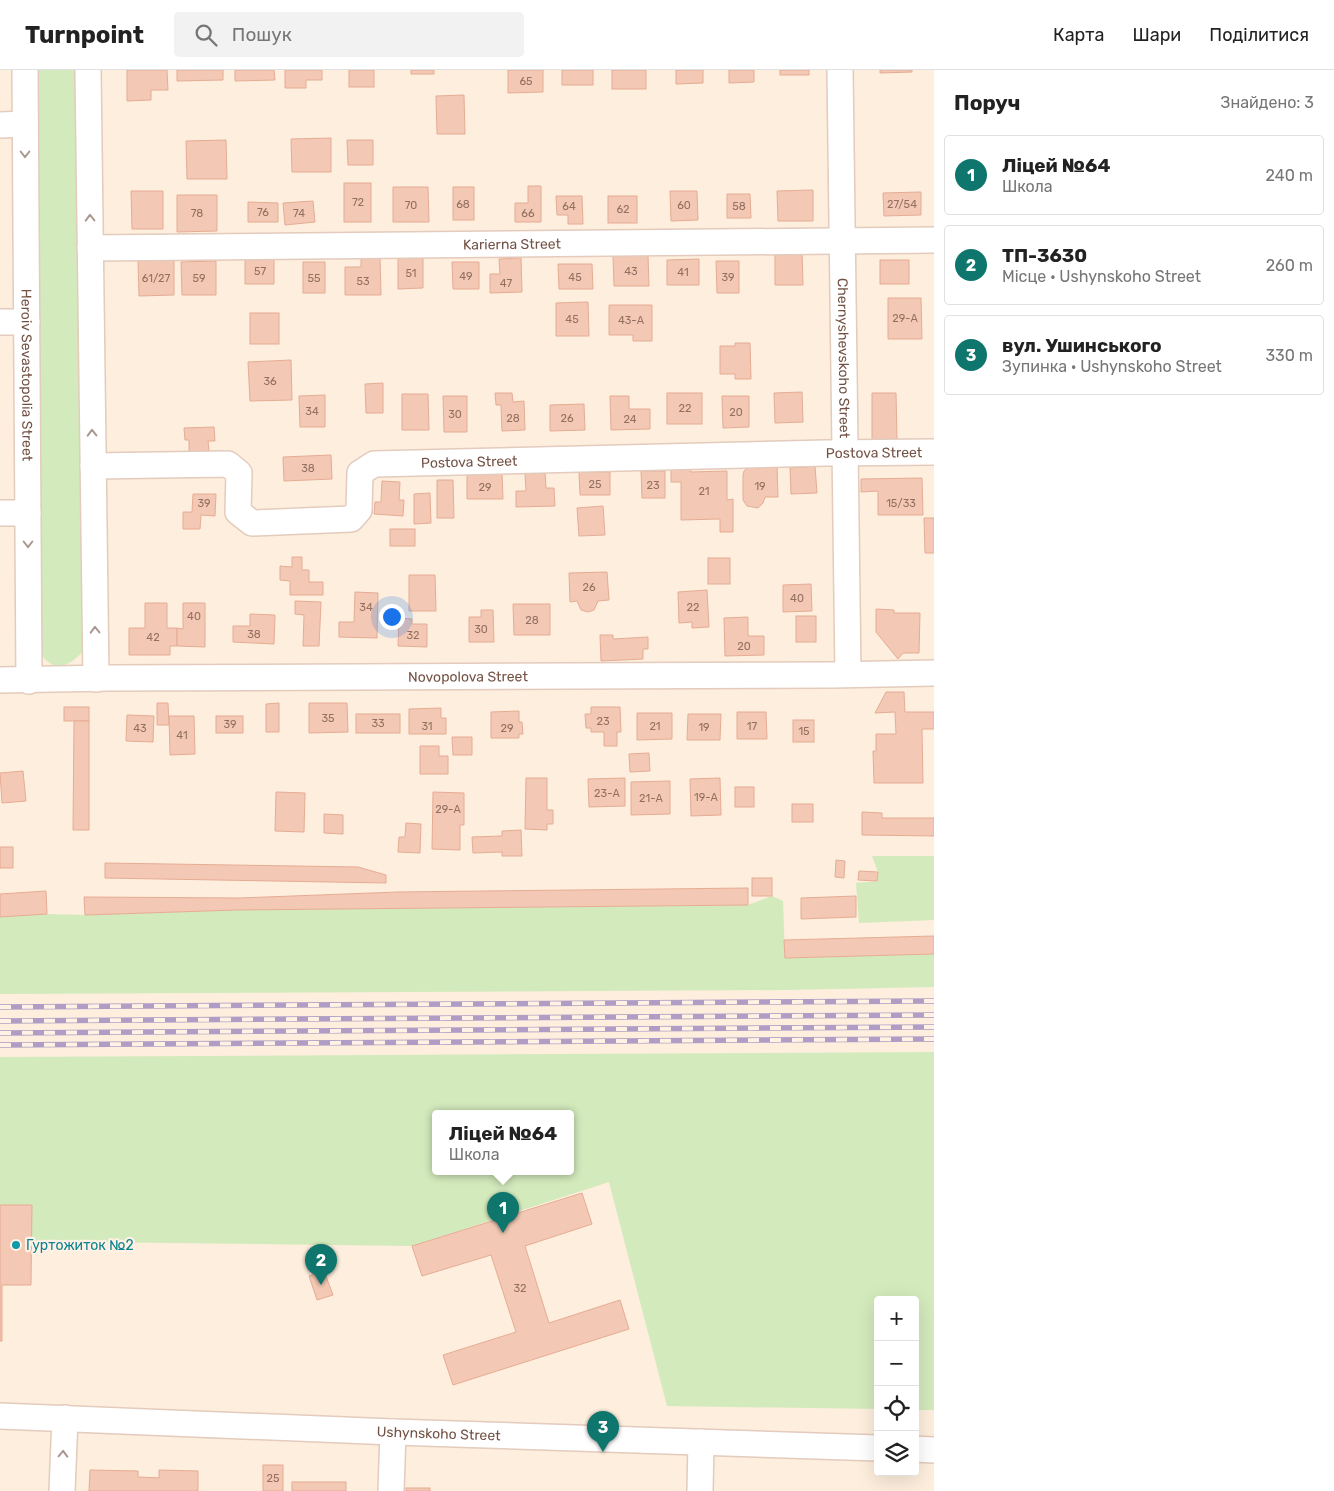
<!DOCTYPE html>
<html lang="uk">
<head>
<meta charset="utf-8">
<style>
  :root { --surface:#fff; --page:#f2f2f2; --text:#222; --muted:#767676; --line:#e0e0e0; --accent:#0f766e }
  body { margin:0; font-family:Rubik,sans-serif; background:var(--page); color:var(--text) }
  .controls { position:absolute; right:15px; bottom:15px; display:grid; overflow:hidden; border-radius:5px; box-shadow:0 5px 20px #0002 }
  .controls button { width:45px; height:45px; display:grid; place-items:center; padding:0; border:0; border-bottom:1px solid var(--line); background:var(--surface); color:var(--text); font:25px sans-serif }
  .you { position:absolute; left:391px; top:546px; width:18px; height:18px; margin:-12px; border:4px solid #fff; border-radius:50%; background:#1a73e8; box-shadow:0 0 0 8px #1a73e833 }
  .badge { display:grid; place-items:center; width:32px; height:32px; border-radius:50%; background:var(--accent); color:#fff; font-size:16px; font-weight:700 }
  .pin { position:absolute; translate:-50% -41px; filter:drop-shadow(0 1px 2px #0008) }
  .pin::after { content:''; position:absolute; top:26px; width:18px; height:15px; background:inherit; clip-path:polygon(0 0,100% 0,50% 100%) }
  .popup { position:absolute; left:432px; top:1040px; width:142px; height:65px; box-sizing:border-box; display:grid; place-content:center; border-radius:5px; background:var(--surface); filter:drop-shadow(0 1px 4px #0005); font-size:16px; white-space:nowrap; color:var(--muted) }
  .popup b { font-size:19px; color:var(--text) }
  .popup::after { content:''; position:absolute; left:50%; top:100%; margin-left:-10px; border:10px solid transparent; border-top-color:var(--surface) }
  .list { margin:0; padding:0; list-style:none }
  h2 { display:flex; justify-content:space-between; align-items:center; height:65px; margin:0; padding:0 20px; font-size:21px }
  h2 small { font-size:16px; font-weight:400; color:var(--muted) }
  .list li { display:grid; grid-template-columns:32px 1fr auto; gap:15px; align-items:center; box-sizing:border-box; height:80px; margin:0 10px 10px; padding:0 10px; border:1px solid var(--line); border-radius:5px }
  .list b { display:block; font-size:19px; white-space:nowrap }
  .list p { margin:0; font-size:16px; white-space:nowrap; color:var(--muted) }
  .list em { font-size:16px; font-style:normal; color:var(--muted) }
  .icon { flex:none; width:28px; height:28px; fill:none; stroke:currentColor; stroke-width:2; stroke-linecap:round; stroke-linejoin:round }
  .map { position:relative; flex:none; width:934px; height:1421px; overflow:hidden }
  header { display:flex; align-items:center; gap:30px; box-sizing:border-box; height:70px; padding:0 25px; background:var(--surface); border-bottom:1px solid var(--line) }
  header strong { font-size:24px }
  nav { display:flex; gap:28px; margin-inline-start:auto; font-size:18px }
  .search { width:350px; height:45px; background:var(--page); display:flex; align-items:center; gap:12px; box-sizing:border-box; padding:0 18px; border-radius:5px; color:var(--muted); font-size:19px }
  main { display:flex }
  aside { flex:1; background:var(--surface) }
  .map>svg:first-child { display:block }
  .green { fill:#d3eabc; fill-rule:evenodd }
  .building { fill:#f3c8b4; stroke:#e6ac94 }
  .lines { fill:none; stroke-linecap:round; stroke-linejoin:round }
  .minor-casing { stroke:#e3cbbd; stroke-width:28 }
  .minor { stroke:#fff; stroke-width:25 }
  .rail-casing { stroke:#af9dc5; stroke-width:5.5 }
  .rail { stroke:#fff2e4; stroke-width:4; stroke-dasharray:11; stroke-linecap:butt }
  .oneway { stroke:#ab978f }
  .culture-dot { fill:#0f9aa8; stroke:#fff2e4; stroke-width:2 }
  .labels { text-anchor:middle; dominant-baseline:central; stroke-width:4.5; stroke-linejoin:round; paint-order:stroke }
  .number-label { font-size:11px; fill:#937061 }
  .street-label { font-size:14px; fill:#735245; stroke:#fff2e4 }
  .culture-label { font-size:14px; fill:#0d838f; stroke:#fff2e4; text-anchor:start }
</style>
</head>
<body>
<header>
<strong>Turnpoint</strong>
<div class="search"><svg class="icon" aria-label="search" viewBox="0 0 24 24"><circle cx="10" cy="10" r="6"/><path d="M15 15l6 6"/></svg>Пошук</div>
<nav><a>Карта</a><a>Шари</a><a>Поділитися</a></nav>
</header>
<main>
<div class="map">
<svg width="934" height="1421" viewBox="0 0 934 1421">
  <rect width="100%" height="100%" fill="#fdeedd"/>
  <g class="green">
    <path d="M 33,0 L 83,0 L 84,580 C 69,598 51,604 39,580 Z"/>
    <path d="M 872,786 L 934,786 L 934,850 L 859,853 L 856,813 L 877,811 L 878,802 Z"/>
    <path d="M 772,826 L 783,831 L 785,888 L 934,884 L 934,917 L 787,920 L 0,924 L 0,847 L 47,844 L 85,845 L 236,840 L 748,835 Z"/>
    <path d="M 934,982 L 934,1340 L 915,1340 L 915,1230 L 878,1230 L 878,1339 L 667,1336 L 609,1112 L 412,1176 L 0,1171 L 0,987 ZM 436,1044 L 570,1044 L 570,1102 L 436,1102 Z"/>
  </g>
  <g class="building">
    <path d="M 127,0 L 167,0 L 168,20 L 151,20 L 151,30 L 127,31 Z"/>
    <path d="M 177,0 L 223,0 L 223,10 L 177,11 Z"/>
    <path d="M 235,0 L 274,0 L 275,10 L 235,11 Z"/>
    <path d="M 285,0 L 322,0 L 322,10 L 306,10 L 306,18 L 285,18 Z"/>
    <rect x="349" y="0" width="25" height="17"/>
    <rect x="411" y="0" width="23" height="4"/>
    <path d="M 508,0 L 543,0 L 543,22 L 508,23 Z"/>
    <rect x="562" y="0" width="31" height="15"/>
    <rect x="612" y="0" width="34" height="19"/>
    <path d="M 676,0 L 703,0 L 703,13 L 676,14 Z"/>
    <path d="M 729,0 L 754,0 L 754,12 L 729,13 Z"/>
    <rect x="780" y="0" width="29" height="5"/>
    <path d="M 880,0 L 912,0 L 912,2 L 880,3 Z"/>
    <path d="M 464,25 L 465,64 L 437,64 L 436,26 Z"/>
    <path d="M 331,68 L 331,102 L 292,102 L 291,69 Z"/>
    <path d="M 226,70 L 227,109 L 187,109 L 186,71 Z"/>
    <path d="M 347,70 L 373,70 L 373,95 L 348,95 Z"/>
    <rect x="344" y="113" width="27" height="39"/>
    <path d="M 528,116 L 541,116 L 541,152 L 515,152 L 515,133 L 528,133 Z"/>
    <path d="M 393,117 L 428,117 L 429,152 L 393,152 Z"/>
    <rect x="453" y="117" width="21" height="33"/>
    <path d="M 813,120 L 813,151 L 778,151 L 777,121 Z"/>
    <path d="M 131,121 L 163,121 L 163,159 L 132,159 Z"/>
    <path d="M 670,121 L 697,121 L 698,150 L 671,151 Z"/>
    <path d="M 921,122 L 921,145 L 884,146 L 883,123 Z"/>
    <path d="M 727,124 L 750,124 L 751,148 L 727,148 Z"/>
    <path d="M 177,125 L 217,125 L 217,161 L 177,162 Z"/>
    <path d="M 556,126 L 582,126 L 583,154 L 568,154 L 568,145 L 557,145 Z"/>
    <rect x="608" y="126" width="29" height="27"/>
    <path d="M 313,131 L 315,152 L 285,155 L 283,133 Z"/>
    <path d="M 248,132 L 278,133 L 278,152 L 248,152 Z"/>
    <path d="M 775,180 L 802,180 L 803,215 L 775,215 Z"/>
    <path d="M 648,185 L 649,216 L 614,216 L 613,186 Z"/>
    <path d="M 274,187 L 274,214 L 245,214 L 245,188 Z"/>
    <path d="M 361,187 L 380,187 L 381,225 L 345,225 L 345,197 L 361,197 Z"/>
    <path d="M 398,188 L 423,188 L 423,218 L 398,219 Z"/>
    <path d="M 521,188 L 522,222 L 490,223 L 490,204 L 500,204 L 499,189 Z"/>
    <path d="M 699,189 L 699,215 L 667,215 L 667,190 Z"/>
    <path d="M 138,190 L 174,190 L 174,225 L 139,226 Z"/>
    <rect x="880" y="190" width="29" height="24"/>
    <path d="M 216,191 L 216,225 L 182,225 L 181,192 Z"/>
    <path d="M 716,191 L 739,191 L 739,223 L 717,223 Z"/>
    <rect x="303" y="192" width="22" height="31"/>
    <path d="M 452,192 L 479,192 L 479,219 L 453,219 Z"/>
    <path d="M 558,194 L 592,194 L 593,219 L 559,219 Z"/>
    <path d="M 888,228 L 921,228 L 922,269 L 888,269 Z"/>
    <path d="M 588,232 L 589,266 L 556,266 L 556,233 Z"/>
    <path d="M 609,235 L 652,235 L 652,271 L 633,271 L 633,265 L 609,265 Z"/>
    <rect x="250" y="243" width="29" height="31"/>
    <path d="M 735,273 L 750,273 L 751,309 L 735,309 L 735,304 L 720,304 L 720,276 L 735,276 Z"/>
    <path d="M 291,290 L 292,330 L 250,331 L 248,292 Z"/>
    <path d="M 383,313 L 383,343 L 366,343 L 365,314 Z"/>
    <path d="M 802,322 L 803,352 L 775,353 L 774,323 Z"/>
    <path d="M 495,323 L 512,323 L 513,332 L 524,331 L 525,360 L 502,361 L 501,335 L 496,335 Z"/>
    <rect x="667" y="323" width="35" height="31"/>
    <path d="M 872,323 L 896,323 L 897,369 L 872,370 Z"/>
    <path d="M 402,324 L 428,324 L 429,360 L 402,360 Z"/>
    <path d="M 325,325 L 325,357 L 300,357 L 299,326 Z"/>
    <path d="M 443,326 L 467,326 L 467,362 L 444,362 Z"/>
    <path d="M 610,326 L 629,326 L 629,339 L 650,339 L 650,359 L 611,360 Z"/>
    <path d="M 722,326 L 749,326 L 749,357 L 723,358 Z"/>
    <path d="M 584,334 L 585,360 L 550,361 L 550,335 Z"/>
    <path d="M 214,357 L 215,371 L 208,371 L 209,381 L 189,382 L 189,370 L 185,370 L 184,358 Z"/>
    <path d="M 331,385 L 332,409 L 284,411 L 283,387 Z"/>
    <path d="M 671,395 L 690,395 L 691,402 L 727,401 L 727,430 L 733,429 L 733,462 L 720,462 L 720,449 L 681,450 L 681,412 L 671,412 Z"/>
    <path d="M 777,395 L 778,427 L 765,427 L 763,433 L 758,438 L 747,436 L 743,430 L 743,405 L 744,401 L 749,396 Z"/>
    <path d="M 815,396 L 817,423 L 791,424 L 790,398 Z"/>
    <path d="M 641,401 L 665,401 L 665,428 L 642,428 Z"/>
    <path d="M 579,402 L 610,402 L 610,425 L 580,425 Z"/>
    <path d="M 525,403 L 545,403 L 546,418 L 554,418 L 555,436 L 516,437 L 516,421 L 526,421 Z"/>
    <path d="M 467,404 L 502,404 L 503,429 L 467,429 Z"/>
    <path d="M 922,408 L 923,445 L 878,445 L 878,421 L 861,422 L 861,409 Z"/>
    <path d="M 437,410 L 453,410 L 454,448 L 437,448 Z"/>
    <path d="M 382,411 L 400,412 L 399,430 L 404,430 L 403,446 L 374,444 L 375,432 L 381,432 Z"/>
    <path d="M 430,423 L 431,453 L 414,454 L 414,424 Z"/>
    <path d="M 193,424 L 216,424 L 215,446 L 201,445 L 200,459 L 183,459 L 183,442 L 192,442 Z"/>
    <path d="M 603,436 L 605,465 L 579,466 L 577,438 Z"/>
    <path d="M 924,448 L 934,448 L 934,483 L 925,483 Z"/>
    <rect x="390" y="459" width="25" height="17"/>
    <path d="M 292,487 L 302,487 L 302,500 L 309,500 L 309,512 L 323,512 L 323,525 L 290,525 L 290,511 L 280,510 L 280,496 L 292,497 Z"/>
    <rect x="708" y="488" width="22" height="26"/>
    <path d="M 607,502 L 609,530 L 598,531 L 594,540 L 588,542 L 581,540 L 577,531 L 570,532 L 569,503 Z"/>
    <path d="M 409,505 L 435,505 L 436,541 L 409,541 Z"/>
    <path d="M 811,514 L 812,541 L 783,542 L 783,515 Z"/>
    <path d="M 707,520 L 709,557 L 692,558 L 692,552 L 679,553 L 678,522 Z"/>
    <path d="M 355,522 L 378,523 L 377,568 L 339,567 L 339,552 L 354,552 Z"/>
    <path d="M 295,531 L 321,532 L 319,576 L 303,576 L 304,545 L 295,544 Z"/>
    <path d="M 145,533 L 167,533 L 167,558 L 177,558 L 177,576 L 170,576 L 170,585 L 129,585 L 129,558 L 145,558 Z"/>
    <path d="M 183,533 L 205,533 L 205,577 L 177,576 L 177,558 L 183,559 Z"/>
    <path d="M 513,534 L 550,534 L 550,565 L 514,565 Z"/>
    <path d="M 876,539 L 894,540 L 894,543 L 920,543 L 919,583 L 903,583 L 898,589 L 876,562 Z"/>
    <path d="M 481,540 L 493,540 L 494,572 L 469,572 L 469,547 L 481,547 Z"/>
    <path d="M 250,544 L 275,545 L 274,574 L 233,572 L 233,556 L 250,556 Z"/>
    <rect x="796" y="546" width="20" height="26"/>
    <path d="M 748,547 L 748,566 L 764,566 L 764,585 L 725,586 L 724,548 Z"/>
    <path d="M 399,548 L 412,549 L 412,554 L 427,554 L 427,577 L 398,576 Z"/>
    <path d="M 600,565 L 613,565 L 613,569 L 648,567 L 648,579 L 643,579 L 643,589 L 601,591 Z"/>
    <path d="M 886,622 L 904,622 L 905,642 L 934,642 L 934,659 L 922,659 L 923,713 L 874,713 L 873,681 L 876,681 L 876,664 L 896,664 L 895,642 L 875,643 Z"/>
    <path d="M 157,633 L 168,633 L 169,655 L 157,655 Z"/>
    <path d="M 279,633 L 279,662 L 266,662 L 266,634 Z"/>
    <path d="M 309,633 L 347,633 L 348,662 L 309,663 Z"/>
    <rect x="64" y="637" width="25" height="14"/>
    <path d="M 591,637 L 620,637 L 621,662 L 617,662 L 617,676 L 604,676 L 604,662 L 591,662 L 591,658 L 586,658 L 585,644 L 591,644 Z"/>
    <path d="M 441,638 L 441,648 L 446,648 L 446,664 L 409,664 L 409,639 Z"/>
    <path d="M 519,641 L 519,652 L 522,652 L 523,664 L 519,664 L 519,668 L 491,668 L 491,642 Z"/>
    <path d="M 737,642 L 766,642 L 767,669 L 737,669 Z"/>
    <path d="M 637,643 L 672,643 L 672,669 L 637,670 Z"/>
    <rect x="356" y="644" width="44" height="19"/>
    <path d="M 688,644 L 721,644 L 720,670 L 687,670 Z"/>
    <path d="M 127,645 L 154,646 L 153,672 L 126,671 Z"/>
    <path d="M 169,646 L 194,646 L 195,684 L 170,685 Z"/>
    <rect x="216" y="646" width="27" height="17"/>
    <rect x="793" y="650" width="21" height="22"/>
    <path d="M 74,651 L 89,651 L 89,760 L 73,760 Z"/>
    <path d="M 452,667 L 472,667 L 472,685 L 453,685 Z"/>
    <path d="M 420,676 L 439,676 L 439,686 L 448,686 L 448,704 L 420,704 Z"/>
    <path d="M 649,683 L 650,701 L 630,702 L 629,684 Z"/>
    <path d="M 23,701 L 26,731 L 2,733 L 0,703 Z"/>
    <path d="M 526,708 L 547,708 L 547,740 L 553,740 L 553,754 L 547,754 L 547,760 L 525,759 Z"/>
    <path d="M 625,708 L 625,736 L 589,737 L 588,709 Z"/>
    <path d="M 720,708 L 721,745 L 691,746 L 690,709 Z"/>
    <path d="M 670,711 L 670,744 L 631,745 L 631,712 Z"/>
    <rect x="735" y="717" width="19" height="20"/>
    <path d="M 276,722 L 305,723 L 304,762 L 275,761 Z"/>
    <path d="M 433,722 L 464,723 L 464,755 L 460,755 L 460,780 L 432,779 Z"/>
    <rect x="792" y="734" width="21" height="18"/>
    <path d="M 862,742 L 882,743 L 882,748 L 934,748 L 934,766 L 862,765 Z"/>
    <path d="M 324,744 L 343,745 L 343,764 L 324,763 Z"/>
    <path d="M 406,753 L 421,754 L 420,783 L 398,782 L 399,767 L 405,767 Z"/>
    <path d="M 521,760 L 522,786 L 502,786 L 502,782 L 473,783 L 472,767 L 502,766 L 502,761 Z"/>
    <rect x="0" y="777" width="13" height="21"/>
    <path d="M 836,790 L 845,791 L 844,808 L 835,807 Z"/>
    <path d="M 105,793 L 358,797 L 386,805 L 386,813 L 105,808 Z"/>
    <path d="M 859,801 L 878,802 L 877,811 L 858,810 Z"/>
    <rect x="752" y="808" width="20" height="18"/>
    <path d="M 748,818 L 748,835 L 236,840 L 85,845 L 84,827 L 239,828 L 398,822 Z"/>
    <path d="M 46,821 L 47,844 L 0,847 L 0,824 Z"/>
    <path d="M 856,826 L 856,847 L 801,849 L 801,828 Z"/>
    <path d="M 934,866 L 934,884 L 785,888 L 784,870 Z"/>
    <path d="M 582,1123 L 592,1154 L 525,1176 L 549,1253 L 620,1230 L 629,1259 L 453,1315 L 443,1285 L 516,1262 L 491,1185 L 422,1206 L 412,1176 Z"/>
    <path d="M 0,1135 L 32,1135 L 31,1215 L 2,1215 L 2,1271 L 0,1271 Z"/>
    <path d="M 324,1201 L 333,1225 L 317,1230 L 309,1206 Z"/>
    <rect x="263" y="1395" width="20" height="26"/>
    <path d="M 90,1400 L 138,1401 L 138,1407 L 159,1408 L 159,1400 L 198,1401 L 198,1421 L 89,1421 Z"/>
    <rect x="292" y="1412" width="54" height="9"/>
    <rect x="406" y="1418" width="24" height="3"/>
  </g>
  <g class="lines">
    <defs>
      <g id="minor">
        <path id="s1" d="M 25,0 L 29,611"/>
        <path d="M 88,0 L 96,609"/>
        <path id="s2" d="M 840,0 L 848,604"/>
        <path d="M 0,55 L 25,54"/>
        <path id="s3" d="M 90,178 L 934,170"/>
        <path d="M 0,252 L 27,252"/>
        <path id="s4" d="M 93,396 L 228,394 L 239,403 L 238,442 L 252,453 L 351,449 L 359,440 L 360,403 L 374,394 L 826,383 L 934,382"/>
        <path d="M 0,443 L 28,443"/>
        <path id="s5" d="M 0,610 L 110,608 L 832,605 L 934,603"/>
        <path id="s6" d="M 0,1346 L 393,1362 L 878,1378"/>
        <path d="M 915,1379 L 934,1380"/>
        <path d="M 62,1421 L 65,1348"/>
        <path d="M 391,1421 L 393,1362"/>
        <path d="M 700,1421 L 701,1372"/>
      </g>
    </defs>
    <use href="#minor" class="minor-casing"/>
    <use href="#minor" class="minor"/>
    <defs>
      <g id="rail">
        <path d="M 0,937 L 934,931"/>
        <path d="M 0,951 L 934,945"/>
        <path d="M 0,963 L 934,957"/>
        <path d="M 0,975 L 934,969"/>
      </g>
    </defs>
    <use href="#rail" class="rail-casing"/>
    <use href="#rail" class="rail"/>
  </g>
  <defs><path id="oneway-chevron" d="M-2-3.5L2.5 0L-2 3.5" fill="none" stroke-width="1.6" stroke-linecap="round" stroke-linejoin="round" transform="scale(1.25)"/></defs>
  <g class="oneway">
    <use href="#oneway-chevron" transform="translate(25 84) rotate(90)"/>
    <use href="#oneway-chevron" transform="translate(90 148) rotate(-91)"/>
    <use href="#oneway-chevron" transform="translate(92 363) rotate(-91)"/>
    <use href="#oneway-chevron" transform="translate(28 474) rotate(90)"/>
    <use href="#oneway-chevron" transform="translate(95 560) rotate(-91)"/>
    <use href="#oneway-chevron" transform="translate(63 1384) rotate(-88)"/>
  </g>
  <circle class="culture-dot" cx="16" cy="1175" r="5"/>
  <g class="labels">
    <g class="number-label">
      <text x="526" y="11">65</text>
      <text x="358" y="132">72</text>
      <text x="463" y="134">68</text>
      <text x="902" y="134">27/54</text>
      <text x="411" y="135">70</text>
      <text x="684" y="135">60</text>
      <text x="569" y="136">64</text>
      <text x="739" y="136">58</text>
      <text x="623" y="139">62</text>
      <text x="263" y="142">76</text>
      <text x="197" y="143">78</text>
      <text x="299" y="143">74</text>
      <text x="528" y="143">66</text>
      <text x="260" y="201">57</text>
      <text x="631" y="201">43</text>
      <text x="683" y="202">41</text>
      <text x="411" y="203">51</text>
      <text x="466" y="206">49</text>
      <text x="575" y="207">45</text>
      <text x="728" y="207">39</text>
      <text x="156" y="208">61/27</text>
      <text x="199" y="208">59</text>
      <text x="314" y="208">55</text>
      <text x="363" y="211">53</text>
      <text x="506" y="213">47</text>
      <text x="905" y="248">29-А</text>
      <text x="572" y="249">45</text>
      <text x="631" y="250">43-А</text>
      <text x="270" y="311">36</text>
      <text x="685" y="338">22</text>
      <text x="312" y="341">34</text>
      <text x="736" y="342">20</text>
      <text x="455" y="344">30</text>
      <text x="513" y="348">28</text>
      <text x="567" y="348">26</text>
      <text x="630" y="349">24</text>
      <text x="308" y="398">38</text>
      <text x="595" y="414">25</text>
      <text x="653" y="415">23</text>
      <text x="760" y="416">19</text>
      <text x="485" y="417">29</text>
      <text x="704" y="421">21</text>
      <text x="204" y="433">39</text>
      <text x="901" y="433">15/33</text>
      <text x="589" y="517">26</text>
      <text x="797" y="528">40</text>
      <text x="366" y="537">34</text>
      <text x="693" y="537">22</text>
      <text x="194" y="546">40</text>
      <text x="532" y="550">28</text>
      <text x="481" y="559">30</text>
      <text x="254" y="564">38</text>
      <text x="413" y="565">32</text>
      <text x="153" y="567">42</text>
      <text x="744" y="576">20</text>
      <text x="328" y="648">35</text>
      <text x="603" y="651">23</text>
      <text x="378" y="653">33</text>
      <text x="230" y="654">39</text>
      <text x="427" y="656">31</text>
      <text x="655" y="656">21</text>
      <text x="752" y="656">17</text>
      <text x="704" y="657">19</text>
      <text x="140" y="658">43</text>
      <text x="507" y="658">29</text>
      <text x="804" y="661">15</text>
      <text x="182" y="665">41</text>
      <text x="607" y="723">23-А</text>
      <text x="706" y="727">19-А</text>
      <text x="651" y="728">21-А</text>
      <text x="448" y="739">29-А</text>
      <text x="520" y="1218">32</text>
      <text x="273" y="1408">25</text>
    </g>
    <g class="street-label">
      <text stroke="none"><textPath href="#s3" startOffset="422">Karierna Street</textPath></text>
      <text stroke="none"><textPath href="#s2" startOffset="288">Chernyshevskoho Street</textPath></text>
      <text stroke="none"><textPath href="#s1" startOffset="305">Heroiv Sevastopolia Street</textPath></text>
      <text stroke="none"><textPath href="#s4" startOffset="871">Postova Street</textPath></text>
      <text stroke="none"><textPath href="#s4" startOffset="466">Postova Street</textPath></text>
      <text stroke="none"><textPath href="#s5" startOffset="468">Novopolova Street</textPath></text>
      <text stroke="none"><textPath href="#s6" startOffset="439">Ushynskoho Street</textPath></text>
    </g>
    <g class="culture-label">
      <text x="26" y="1175">Гуртожиток №2</text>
    </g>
  </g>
</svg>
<div class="controls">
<button>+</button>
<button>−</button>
<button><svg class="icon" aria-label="locate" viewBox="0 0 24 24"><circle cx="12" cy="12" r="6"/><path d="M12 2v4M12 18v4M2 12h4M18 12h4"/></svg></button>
<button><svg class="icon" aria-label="layers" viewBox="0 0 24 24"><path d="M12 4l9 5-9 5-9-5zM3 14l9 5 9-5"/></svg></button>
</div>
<div class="you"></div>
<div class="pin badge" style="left:503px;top:1163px">1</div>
<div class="popup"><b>Ліцей №64</b>Школа</div>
<div class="pin badge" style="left:321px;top:1215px">2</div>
<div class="pin badge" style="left:603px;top:1382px">3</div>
</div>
<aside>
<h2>Поруч<small>Знайдено: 3</small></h2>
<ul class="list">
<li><span class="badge">1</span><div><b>Ліцей №64</b><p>Школа</p></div><em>240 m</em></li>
<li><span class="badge">2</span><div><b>ТП-3630</b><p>Місце · Ushynskoho Street</p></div><em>260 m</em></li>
<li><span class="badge">3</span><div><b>вул. Ушинського</b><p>Зупинка · Ushynskoho Street</p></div><em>330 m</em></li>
</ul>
</aside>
</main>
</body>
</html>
